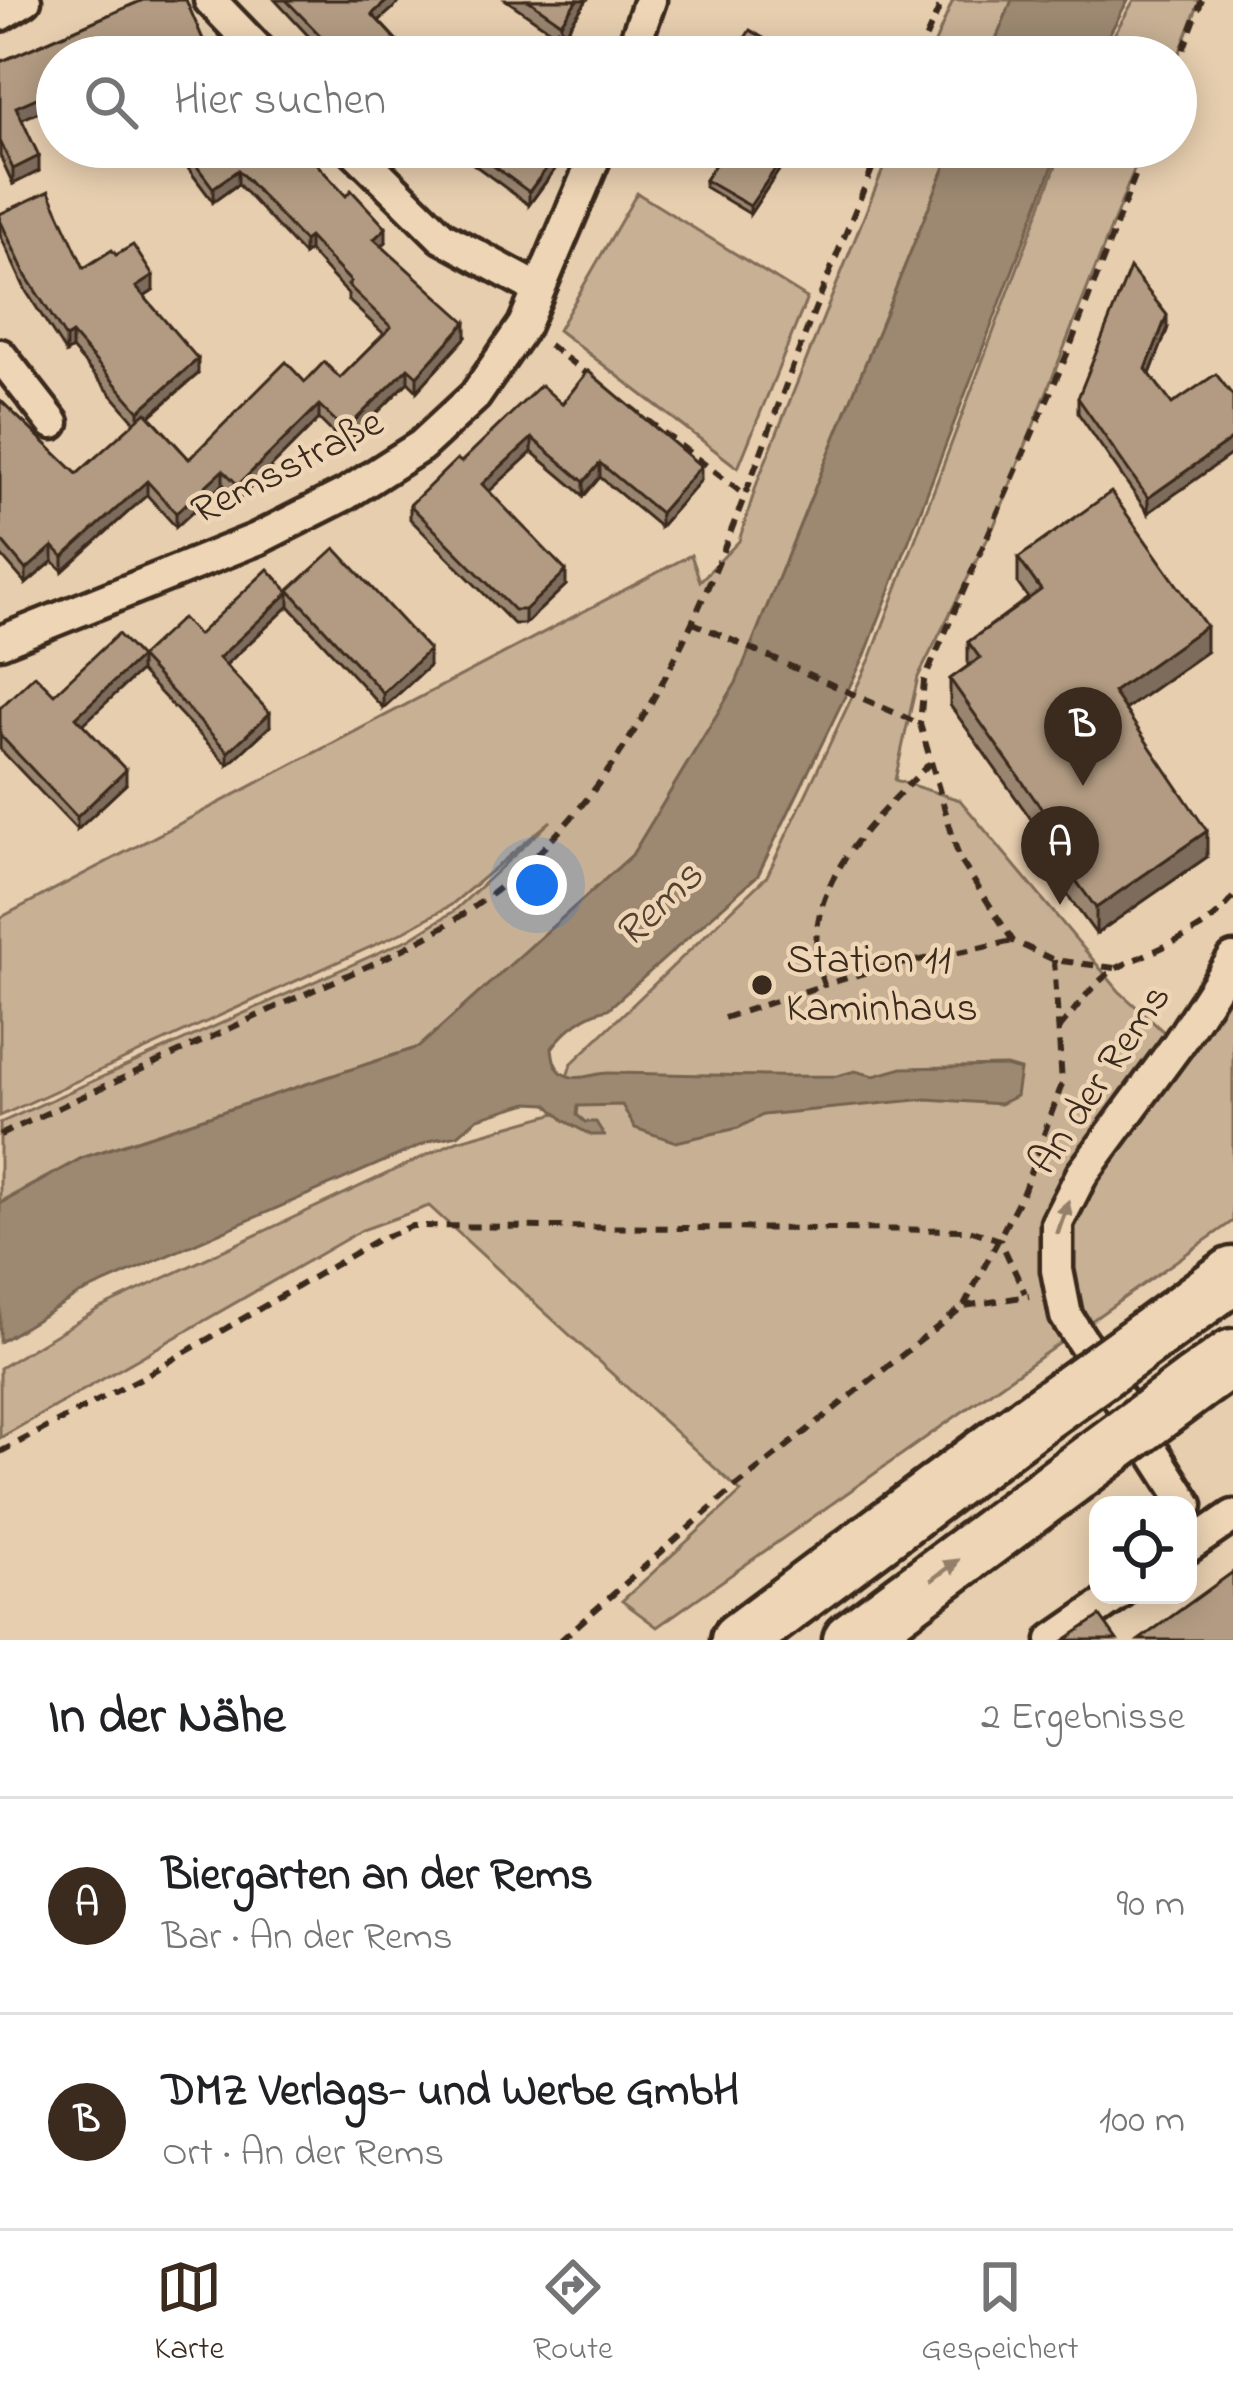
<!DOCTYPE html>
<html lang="de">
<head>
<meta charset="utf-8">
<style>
  :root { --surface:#fff; --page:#f2f2f2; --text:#202124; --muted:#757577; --line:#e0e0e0; --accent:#3b2a1e }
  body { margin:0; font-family:"Indie Flower",sans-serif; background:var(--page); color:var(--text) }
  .controls { position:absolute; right:36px; bottom:36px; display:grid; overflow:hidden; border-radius:24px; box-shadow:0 6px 30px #0003 }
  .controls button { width:108px; height:108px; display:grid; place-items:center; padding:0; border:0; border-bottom:3px solid var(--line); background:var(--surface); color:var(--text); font:60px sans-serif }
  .you { position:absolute; left:537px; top:885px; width:42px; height:42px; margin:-30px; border:9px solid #fff; border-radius:50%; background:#1a73e8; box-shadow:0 0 0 18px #1a73e833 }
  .badge { display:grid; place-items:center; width:78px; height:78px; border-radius:50%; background:var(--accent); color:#fff; font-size:39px; font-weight:700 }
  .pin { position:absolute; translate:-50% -99px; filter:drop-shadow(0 3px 6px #0008) }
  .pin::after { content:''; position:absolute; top:63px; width:42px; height:36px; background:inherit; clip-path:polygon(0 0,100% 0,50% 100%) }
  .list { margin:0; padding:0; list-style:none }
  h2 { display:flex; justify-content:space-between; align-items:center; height:156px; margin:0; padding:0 48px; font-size:51px }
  h2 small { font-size:39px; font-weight:400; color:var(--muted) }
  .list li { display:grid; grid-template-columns:78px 1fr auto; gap:36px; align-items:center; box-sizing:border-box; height:216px; padding:0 48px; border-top:3px solid var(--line) }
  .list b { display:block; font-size:45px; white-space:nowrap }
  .list p { margin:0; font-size:39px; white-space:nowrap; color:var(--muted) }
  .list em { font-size:39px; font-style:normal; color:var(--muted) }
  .icon { flex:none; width:66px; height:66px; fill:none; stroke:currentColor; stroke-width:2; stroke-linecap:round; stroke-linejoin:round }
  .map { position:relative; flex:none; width:1233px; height:1640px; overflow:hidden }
  .search { position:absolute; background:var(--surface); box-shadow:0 6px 30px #0003; left:36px; right:36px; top:36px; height:132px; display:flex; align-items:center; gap:30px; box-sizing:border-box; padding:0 42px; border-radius:66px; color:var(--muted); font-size:45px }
  .sheet { height:588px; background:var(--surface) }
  nav { display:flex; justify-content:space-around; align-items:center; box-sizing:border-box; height:168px; border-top:3px solid var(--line); background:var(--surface); font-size:33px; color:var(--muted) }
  nav a { display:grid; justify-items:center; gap:6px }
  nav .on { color:var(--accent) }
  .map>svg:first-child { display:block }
  .green { fill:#c7b094; stroke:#816d59; stroke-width:3 }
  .water { fill:#9d8972; stroke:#766350; stroke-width:3 }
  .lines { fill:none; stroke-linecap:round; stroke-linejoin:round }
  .street-casing { stroke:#3b2a1e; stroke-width:39 }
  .highway-casing { stroke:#3b2a1e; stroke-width:63 }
  .path { stroke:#3b2a1e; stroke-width:6; stroke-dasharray:12 9; stroke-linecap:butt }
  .street { stroke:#eed5b5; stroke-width:30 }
  .highway { stroke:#eed5b5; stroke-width:54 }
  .highway-bridge-casing { stroke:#3b2a1e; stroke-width:63; stroke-linecap:butt }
  .highway-bridge { stroke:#eed5b5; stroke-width:54 }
  .wall { fill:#998570; stroke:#3b2a1e; stroke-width:3 }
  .shaded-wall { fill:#7d6c5b; stroke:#3b2a1e; stroke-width:3 }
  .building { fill:#b29b82; stroke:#3b2a1e; stroke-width:3 }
  .oneway { fill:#94806a }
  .poi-dot { fill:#3b2a1e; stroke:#eed5b5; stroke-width:4.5 }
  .labels { text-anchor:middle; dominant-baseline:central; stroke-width:9; stroke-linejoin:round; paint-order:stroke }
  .street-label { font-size:42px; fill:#3b2a1e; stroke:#eed5b5 }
  .poi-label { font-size:42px; fill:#3b2a1e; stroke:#eed5b5; text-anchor:start }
  .water-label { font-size:45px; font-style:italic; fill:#544233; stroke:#eed5b5 }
</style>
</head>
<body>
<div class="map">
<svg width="1233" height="1640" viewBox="0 0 1233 1640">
  <rect width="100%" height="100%" fill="#e7ceaf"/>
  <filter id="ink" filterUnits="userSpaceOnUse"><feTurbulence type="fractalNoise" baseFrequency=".00833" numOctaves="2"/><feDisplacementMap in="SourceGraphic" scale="24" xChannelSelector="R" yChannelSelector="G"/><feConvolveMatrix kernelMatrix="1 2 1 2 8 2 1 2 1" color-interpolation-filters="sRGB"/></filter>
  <g filter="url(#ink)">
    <g class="green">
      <path d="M 953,0 L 1012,0 L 989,57 L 929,57 Z"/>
      <path d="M 1134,0 L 1200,0 L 1176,62 L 1176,57 L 1101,57 Z"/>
      <path d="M 892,147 L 953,147 L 736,683 L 632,855 L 419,1047 L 82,1158 L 0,1202 L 0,1123 L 411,938 L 454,911 L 551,821 L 451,905 L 401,933 L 0,1116 L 0,918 L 691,555 L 700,581 L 739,541 L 758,480 Z"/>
      <path d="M 1063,147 L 1143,147 L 994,526 L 918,677 L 895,780 L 960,800 L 1119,991 L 1177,1044 L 1233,991 L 1233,1221 L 657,1627 L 622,1601 L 741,1492 L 429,1206 L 362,1230 L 0,1438 L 0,1368 L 98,1309 L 457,1141 L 556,1113 L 571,1064 L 767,876 L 871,657 Z"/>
      <path d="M 637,193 L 807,298 L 738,468 L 558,330 Z"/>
    </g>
    <g class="water">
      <path d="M 1012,0 L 1128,0 L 1097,57 L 989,57 Z"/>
      <path d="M 953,147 L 1060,147 L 865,655 L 758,875 L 608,1009 C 586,1013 565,1030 552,1048 C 553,1057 554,1066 562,1073 C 576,1083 593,1073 608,1073 C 685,1074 761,1077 837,1076 L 855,1071 L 874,1076 L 902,1068 L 1006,1066 L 1020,1070 L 1016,1096 L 1000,1104 L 927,1099 L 763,1115 L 738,1128 L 676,1142 L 635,1128 L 622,1105 L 578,1106 L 577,1115 L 585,1122 L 596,1122 L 604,1135 L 591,1135 L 565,1121 L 547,1104 L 528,1103 L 478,1118 L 458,1135 L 433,1140 L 79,1294 L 0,1342 L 0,1204 L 82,1158 L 419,1047 L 632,855 L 736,683 Z"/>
    </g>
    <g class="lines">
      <defs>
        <g id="street">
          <path d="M 210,0 L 265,57"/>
          <path d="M 0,15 L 25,0"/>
          <path d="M 630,57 L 650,0"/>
          <path d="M 351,147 L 442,237 L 538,289"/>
          <path d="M 0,355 L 53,423"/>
          <path d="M 0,642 L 257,539 L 346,494 L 421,446 L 475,396 L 524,325 L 599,147"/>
          <path d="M 1187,1505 L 1066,1316 L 1057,1270 L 1057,1223 L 1082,1174 L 1178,1044 L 1233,959"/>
          <path d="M 1188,1547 L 1233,1516"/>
          <path d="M 1053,1640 L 1118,1595"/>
        </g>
        <g id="highway">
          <path d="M 1154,1333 L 1233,1275"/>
          <path d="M 1194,1385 L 1233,1357"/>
          <path d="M 739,1640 L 1030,1422"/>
          <path d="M 851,1640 L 1069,1478"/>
        </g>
      </defs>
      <use href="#street" class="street-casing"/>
      <use href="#highway" class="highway-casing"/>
      <g class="path">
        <path d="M 917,57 L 943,0"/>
        <path d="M 1176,69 L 1202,0"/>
        <path d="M 549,345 L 591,377"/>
        <path d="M 630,407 L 746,496"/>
        <path d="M 691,622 L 920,724"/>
        <path d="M 930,763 C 872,822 791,893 824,985 L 877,969 L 1013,941"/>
        <path d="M 1115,968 L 1054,960 L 1013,941 L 959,858 L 920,724 L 924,681 L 1068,352 L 1146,147"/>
        <path d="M 724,1018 L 824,985"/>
        <path d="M 1059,1029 C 1076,1009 1095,979 1119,967 C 1157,948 1207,934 1233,897"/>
        <path d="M 0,1135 C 96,1090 193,1046 289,1001 C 356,971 423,945 482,901 C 658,772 725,545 799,350 C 825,282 854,214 881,147"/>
        <path d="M 964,1306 L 1024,1190 L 1062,1084 L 1054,960"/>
        <path d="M 0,1452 L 143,1377 L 377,1240 L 412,1226 L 969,1230 L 1000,1240 L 1025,1293"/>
        <path d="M 561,1640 L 733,1489 L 964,1306 L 1029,1296"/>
      </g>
      <use href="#street" class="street"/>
      <use href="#highway" class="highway"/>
      <defs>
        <g id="highway-bridge">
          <path d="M 1030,1422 L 1154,1333"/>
          <path d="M 1069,1478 L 1194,1385"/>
        </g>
      </defs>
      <use href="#highway-bridge" class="highway-bridge-casing"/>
      <use href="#highway-bridge" class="highway-bridge"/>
    </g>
    <g class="wall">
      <path d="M 143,0 L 208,57 L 57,57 L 22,120 L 39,171 L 13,184 L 0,156 L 0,62 Z"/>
      <path d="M 275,0 L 402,0 L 379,21 L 412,57 L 328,57 Z"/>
      <path d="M 506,0 L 587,0 L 564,34 L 589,57 Z"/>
      <path d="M 301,147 L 386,242 L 382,246 L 466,337 L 417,391 L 408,382 L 345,445 L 319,419 L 238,500 L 223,484 L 176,527 L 147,495 L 63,571 L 53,561 L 26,584 L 0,554 L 0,400 L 77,474 L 135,422 L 72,349 L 66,353 L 26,291 L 0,235 L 0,214 L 84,268 L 116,255 L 153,291 L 144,297 L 198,374 L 150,416 L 189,459 L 305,382 L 340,378 L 384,334 L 348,300 L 348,294 L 309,251 L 304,255 L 238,184 L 213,202 L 184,163 L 184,149 Z"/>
      <path d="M 450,147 L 566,147 L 566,154 L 529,205 Z"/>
      <path d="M 688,147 L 809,147 L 803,156 L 793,149 L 750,214 L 705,187 L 705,180 L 715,166 Z"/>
      <path d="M 1167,330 L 1150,374 L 1148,513 L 1078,413 L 1078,398 Z"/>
      <path d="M 562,404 L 701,480 L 660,527 L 600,477 L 584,496 L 532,452 L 489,491 L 566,585 L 525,624 L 514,624 L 410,519 L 410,505 L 461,462 Z"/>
      <path d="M 1018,558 L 1206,652 L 1125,709 L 1207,857 L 1096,934 L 1043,862 L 1043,836 L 950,705 L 950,679 L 968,666 L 968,642 L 1028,598 L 1018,584 Z"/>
      <path d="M 289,592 L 429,666 L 383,708 L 289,606 L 226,665 L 270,726 L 228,765 L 140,671 L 82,724 L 126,784 L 77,830 L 0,749 L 0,708 L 54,694 L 140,657 L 198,635 Z"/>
    </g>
    <g class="shaded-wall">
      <path d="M 388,0 L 402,0 L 372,27 L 372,14 Z"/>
      <path d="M 577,0 L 587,0 L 561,38 L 561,23 Z"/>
      <path d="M 151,48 L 151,57 L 132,57 Z"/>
      <path d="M 57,89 L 57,104 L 16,122 L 16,107 Z"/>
      <path d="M 562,147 L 566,147 L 566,154 L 529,205 L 529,192 Z"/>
      <path d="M 790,147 L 793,147 L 793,149 L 750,214 L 750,206 Z"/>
      <path d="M 39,156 L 39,171 L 13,184 L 13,169 Z"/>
      <path d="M 238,170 L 238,184 L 213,202 L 213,188 Z"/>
      <path d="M 386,228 L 386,242 L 374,253 L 374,239 Z"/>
      <path d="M 309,237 L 309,251 L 304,255 L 304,241 Z"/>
      <path d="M 153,276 L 153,291 L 136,302 L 136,287 Z"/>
      <path d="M 1167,315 L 1167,330 L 1146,384 L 1146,369 Z"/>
      <path d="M 466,322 L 466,337 L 417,391 L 417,376 Z"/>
      <path d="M 72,334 L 72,349 L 66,353 L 66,338 Z"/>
      <path d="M 198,359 L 198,374 L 139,425 L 139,411 Z"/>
      <path d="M 408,368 L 408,382 L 345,445 L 345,430 Z"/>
      <path d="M 319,405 L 319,419 L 238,500 L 238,485 Z"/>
      <path d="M 532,438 L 532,452 L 482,498 L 482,484 Z"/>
      <path d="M 1233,438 L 1233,453 L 1148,513 L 1148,498 Z"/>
      <path d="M 600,463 L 600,477 L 584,496 L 584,482 Z"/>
      <path d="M 701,466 L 701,480 L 660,527 L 660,513 Z"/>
      <path d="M 223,470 L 223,484 L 176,527 L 176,513 Z"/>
      <path d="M 147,481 L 147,495 L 63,571 L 63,557 Z"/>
      <path d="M 53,546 L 53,561 L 26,584 L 26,570 Z"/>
      <path d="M 566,571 L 566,585 L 525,624 L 525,610 Z"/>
      <path d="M 289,592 L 289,606 L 219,671 L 219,658 Z"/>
      <path d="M 1206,626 L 1206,652 L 1113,718 L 1113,692 Z"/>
      <path d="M 429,650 L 429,666 L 383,708 L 383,693 Z"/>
      <path d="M 140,657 L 140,671 L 76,731 L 76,717 Z"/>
      <path d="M 270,713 L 270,726 L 228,765 L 228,752 Z"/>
      <path d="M 126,770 L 126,784 L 77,830 L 77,817 Z"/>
      <path d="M 1207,831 L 1207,857 L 1096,934 L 1096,908 Z"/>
    </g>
    <g class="building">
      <path d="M 143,0 L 186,0 L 208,51 L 194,57 L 155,57 L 151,48 L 132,57 L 57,57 L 57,89 L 16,107 L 39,156 L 13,169 L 0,141 L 0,62 Z"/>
      <path d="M 286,0 L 388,0 L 372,14 L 412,57 L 341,57 Z"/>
      <path d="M 528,0 L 577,0 L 561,23 Z"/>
      <path d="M 557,29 L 589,51 L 585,57 L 537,57 Z"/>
      <path d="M 750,30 L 775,45 L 768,57 L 733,57 Z"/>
      <path d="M 186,147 L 301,147 L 346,196 L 351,190 L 386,228 L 374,239 L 466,322 L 417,376 L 408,368 L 345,430 L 319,405 L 238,485 L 223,470 L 176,513 L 147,481 L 63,557 L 53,546 L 26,570 L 0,539 L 0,400 L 77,474 L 146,412 L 189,459 L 286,362 L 305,382 L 324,362 L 340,378 L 391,327 L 348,285 L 351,282 L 309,237 L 304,241 L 238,170 L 213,188 L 184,149 Z"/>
      <path d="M 468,147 L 562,147 L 529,192 Z"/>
      <path d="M 699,147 L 790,147 L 750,206 L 705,180 L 718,160 Z"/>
      <path d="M 49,191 L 84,268 L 112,250 L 116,255 L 133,245 L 153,276 L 136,287 L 198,359 L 139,411 L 72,334 L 66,338 L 26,276 L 0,220 L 0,214 Z"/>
      <path d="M 1130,268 L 1167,315 L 1146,369 L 1172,404 L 1216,374 L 1233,396 L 1233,438 L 1148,498 L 1078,398 Z"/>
      <path d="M 588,371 L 701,466 L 660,513 L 600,463 L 584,482 L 532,438 L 482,484 L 566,571 L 525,610 L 514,610 L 410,505 L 457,459 L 461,462 L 541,385 L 562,404 Z"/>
      <path d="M 1111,492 L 1206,626 L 1113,692 L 1207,831 L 1096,908 L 1043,836 L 1055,828 L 950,679 L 980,658 L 968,642 L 1041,590 L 1018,558 Z"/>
      <path d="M 335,548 L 429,650 L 383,693 L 289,590 Z"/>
      <path d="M 268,569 L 289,592 L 219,658 L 270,713 L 228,752 L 140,657 L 182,618 L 198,635 Z"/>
      <path d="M 118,634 L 140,657 L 76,717 L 126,770 L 77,817 L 0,735 L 0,708 L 35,675 L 54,694 Z"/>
      <path d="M 1233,1572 L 1233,1640 L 1139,1640 Z"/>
      <path d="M 1100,1616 L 1117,1640 L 1065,1640 Z"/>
    </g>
    <defs><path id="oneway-solid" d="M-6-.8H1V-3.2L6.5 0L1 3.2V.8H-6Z" transform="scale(3)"/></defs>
    <g class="oneway">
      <use href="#oneway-solid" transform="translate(1063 1217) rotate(-72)"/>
      <use href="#oneway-solid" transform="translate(945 1570) rotate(-37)"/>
    </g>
  </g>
  <circle class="poi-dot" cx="762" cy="985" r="12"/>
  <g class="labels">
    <g class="street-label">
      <text transform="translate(288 468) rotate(-27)">Remsstraße</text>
      <text transform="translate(1101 1080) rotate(-56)">An der Rems</text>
    </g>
    <g class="poi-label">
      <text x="786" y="961">Station 11<tspan x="786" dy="48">Kaminhaus</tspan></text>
    </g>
    <g class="water-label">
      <text transform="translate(660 906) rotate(-44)">Rems</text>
    </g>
  </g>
</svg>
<div class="controls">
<button><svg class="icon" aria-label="locate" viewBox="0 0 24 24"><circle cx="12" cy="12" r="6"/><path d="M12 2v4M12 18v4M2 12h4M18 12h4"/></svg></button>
</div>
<div class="you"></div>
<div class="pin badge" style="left:1060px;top:905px">A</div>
<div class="pin badge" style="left:1083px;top:786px">B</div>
<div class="search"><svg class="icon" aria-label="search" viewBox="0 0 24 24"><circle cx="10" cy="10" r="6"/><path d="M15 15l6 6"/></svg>Hier suchen</div>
</div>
<section class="sheet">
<h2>In der Nähe<small>2 Ergebnisse</small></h2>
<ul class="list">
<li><span class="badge">A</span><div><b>Biergarten an der Rems</b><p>Bar · An der Rems</p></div><em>90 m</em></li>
<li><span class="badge">B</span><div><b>DMZ Verlags- und Werbe GmbH</b><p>Ort · An der Rems</p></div><em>100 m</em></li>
</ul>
</section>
<nav>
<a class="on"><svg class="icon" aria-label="map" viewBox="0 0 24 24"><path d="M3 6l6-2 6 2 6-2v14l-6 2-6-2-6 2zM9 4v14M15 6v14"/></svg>Karte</a>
<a><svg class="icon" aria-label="directions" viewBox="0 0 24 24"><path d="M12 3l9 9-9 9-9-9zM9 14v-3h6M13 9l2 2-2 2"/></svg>Route</a>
<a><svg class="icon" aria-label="saved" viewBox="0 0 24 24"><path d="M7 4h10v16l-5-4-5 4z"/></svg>Gespeichert</a>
</nav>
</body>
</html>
